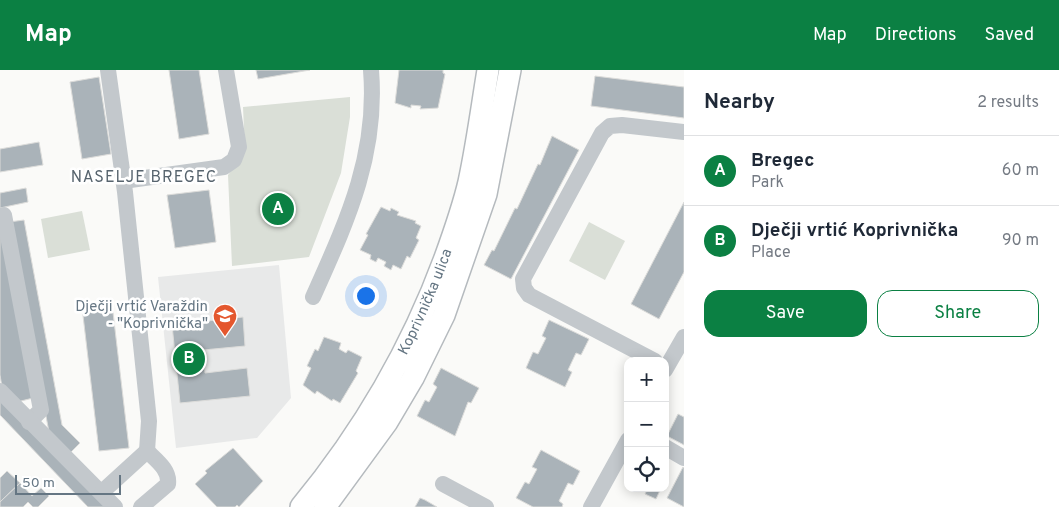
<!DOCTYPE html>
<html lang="en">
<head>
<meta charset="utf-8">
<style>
  :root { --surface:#fff; --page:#f2f2f3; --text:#1f2937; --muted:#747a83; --line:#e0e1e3; --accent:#0b8043 }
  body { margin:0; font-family:Overpass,sans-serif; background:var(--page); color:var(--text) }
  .controls { position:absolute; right:15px; bottom:15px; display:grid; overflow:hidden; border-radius:10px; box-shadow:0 2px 12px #0003 }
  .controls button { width:45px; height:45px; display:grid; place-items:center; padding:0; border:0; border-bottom:1px solid var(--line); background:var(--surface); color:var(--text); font:25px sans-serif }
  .scale { position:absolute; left:15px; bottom:12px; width:106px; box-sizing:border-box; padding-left:5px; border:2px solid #657683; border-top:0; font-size:14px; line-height:18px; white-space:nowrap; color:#657683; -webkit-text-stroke:4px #fff; paint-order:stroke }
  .you { position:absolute; left:365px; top:225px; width:18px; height:18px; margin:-12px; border:4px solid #fff; border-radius:50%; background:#1a73e8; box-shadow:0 0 0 8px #1a73e833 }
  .badge { display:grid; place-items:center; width:32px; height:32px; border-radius:50%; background:var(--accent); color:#fff; font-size:16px; font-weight:700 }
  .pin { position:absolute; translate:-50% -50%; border:2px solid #fff; box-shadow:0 1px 5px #0006 }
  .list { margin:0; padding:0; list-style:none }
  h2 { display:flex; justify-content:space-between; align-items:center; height:65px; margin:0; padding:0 20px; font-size:21px }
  h2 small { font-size:16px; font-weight:400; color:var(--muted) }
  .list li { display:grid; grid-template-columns:32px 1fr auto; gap:15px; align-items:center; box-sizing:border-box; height:70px; padding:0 20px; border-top:1px solid var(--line) }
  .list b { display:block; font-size:19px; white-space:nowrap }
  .list p { margin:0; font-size:16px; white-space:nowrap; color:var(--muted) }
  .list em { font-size:16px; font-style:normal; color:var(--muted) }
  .actions { display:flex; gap:10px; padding:15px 20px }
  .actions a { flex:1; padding:11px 0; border:1px solid var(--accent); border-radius:15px; text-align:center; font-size:18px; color:var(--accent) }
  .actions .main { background:var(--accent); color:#fff }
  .icon { flex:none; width:28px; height:28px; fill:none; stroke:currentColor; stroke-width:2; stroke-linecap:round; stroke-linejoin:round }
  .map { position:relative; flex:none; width:684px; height:437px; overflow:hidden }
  header { display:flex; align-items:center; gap:30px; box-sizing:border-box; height:70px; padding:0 25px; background:var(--accent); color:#fff }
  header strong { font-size:24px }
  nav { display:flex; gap:28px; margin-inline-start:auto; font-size:18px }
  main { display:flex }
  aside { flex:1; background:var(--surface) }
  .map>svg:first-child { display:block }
  .built { fill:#e8e9e9 }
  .green { fill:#dadfd7 }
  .building { fill:#aab3b9; stroke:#dcdcda }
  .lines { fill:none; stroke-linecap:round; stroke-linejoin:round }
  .major-casing { stroke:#b5babe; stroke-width:24 }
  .minor { stroke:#c3c8cc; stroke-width:16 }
  .major { stroke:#fff; stroke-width:21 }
  .labels { text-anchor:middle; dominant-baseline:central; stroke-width:5; stroke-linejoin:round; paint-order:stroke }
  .street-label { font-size:15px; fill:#657683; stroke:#fff }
  .poi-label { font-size:15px; fill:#657683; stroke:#fff; text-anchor:end }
  .neighbourhood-label { font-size:16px; letter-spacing:1px; fill:#57646e; stroke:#fff }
</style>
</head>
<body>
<header>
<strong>Map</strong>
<nav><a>Map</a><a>Directions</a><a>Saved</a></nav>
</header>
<main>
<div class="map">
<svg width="684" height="437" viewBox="0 0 684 437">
  <rect width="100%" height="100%" fill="#fafaf8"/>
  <path class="built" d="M 279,195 L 291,328 L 257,368 L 176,378 L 158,207 Z"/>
  <g class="green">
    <path d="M 350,27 L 350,47 L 341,103 L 309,187 L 232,196 L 228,105 L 245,83 L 243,37 Z"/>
    <path d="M 82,141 L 90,180 L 48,188 L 41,149 Z"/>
    <path d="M 589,152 L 625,171 L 605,210 L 569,191 Z"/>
  </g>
  <g class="building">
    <path d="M 169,0 L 199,0 L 209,64 L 179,69 Z"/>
    <path d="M 256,0 L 310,0 L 258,9 Z"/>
    <path d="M 399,0 L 443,0 L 443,3 L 445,4 L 438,38 L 420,39 L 421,36 L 411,35 L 411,38 L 395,33 Z"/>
    <path d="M 595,6 L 684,17 L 684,48 L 591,36 Z"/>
    <path d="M 99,7 L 111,84 L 82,89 L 70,12 Z"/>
    <path d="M 552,66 L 579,80 L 511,209 L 484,195 L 492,180 L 494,181 L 515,138 L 517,139 L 538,94 L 540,95 Z"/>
    <path d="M 39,72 L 43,95 L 0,102 L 0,79 Z"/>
    <path d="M 26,118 L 28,132 L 0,138 L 0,123 Z"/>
    <path d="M 209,120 L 216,172 L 175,178 L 167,125 Z"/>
    <path d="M 684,132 L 684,202 L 659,249 L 631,234 Z"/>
    <path d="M 381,137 L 390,141 L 391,138 L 399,142 L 397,145 L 416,151 L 415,153 L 421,156 L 416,168 L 419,170 L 410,188 L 407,186 L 401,199 L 393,195 L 391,200 L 384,196 L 386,192 L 378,188 L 376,192 L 370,189 L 371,185 L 360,180 L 368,165 L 366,164 Z"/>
    <path d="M 24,150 L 62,355 L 80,373 L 70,383 L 49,362 L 9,152 Z"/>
    <path d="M 0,154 L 33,328 L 17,332 L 2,317 L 0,305 Z"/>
    <path d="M 112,234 L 129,378 L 99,381 L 82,237 Z"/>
    <path d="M 243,247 L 245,276 L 203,280 L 205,303 L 247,298 L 250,326 L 180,333 L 172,255 Z"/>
    <path d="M 549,250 L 589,269 L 581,285 L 576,283 L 568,300 L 572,302 L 565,317 L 526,298 L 533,282 L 538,284 L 546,268 L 542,266 Z"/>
    <path d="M 324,267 L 341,273 L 339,279 L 346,283 L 348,280 L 362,287 L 356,301 L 358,303 L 340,333 L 333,329 L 332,331 L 317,321 L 315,324 L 303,315 L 311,298 L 307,296 L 315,279 L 318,281 Z"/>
    <path d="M 441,298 L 479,318 L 471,333 L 468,332 L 455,366 L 417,346 L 425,330 L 429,332 L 437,317 L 433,314 Z"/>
    <path d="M 0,327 L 105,437 L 88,437 L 0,345 Z"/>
    <path d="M 678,344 L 684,347 L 684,375 L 667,366 Z"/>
    <path d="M 233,378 L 263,411 L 239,437 L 237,435 L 235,437 L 217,437 L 195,414 L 207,403 L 205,401 Z"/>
    <path d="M 541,380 L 580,401 L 573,415 L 568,413 L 559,431 L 563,434 L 562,437 L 533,437 L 516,428 L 525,412 L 529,414 L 537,399 L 532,397 Z"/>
    <path d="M 683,397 L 684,398 L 684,437 L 667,428 Z"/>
    <path d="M 7,401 L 20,413 L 0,432 L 0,408 Z"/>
    <path d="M 20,413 L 32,426 L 41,418 L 49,426 L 38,437 L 33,437 L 28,432 L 23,437 L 0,437 L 0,432 Z"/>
    <path d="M 648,418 L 661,418 L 656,429 L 645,424 Z"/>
    <path d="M 420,428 L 425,430 L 437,437 L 415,437 Z"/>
  </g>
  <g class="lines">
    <defs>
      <g id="major">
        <path id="s1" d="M 301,437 C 363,362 411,280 445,188 C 454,163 463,138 469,112 C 477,75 482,37 488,0"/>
        <path d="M 325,437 L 387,352 L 413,308 L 444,245 L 486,124 L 510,0"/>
      </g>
    </defs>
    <use href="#major" class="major-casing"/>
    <g class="minor">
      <path d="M 108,0 L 125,122 L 149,351 L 147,381"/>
      <path d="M 123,111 L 224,97 L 234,90 L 239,77 L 226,0"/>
      <path d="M 0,146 L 4,145 L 41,340 L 29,352"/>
      <path d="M 313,227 C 347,151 378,85 371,0"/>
      <path d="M 655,291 L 529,225 L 524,218 L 523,209 L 602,63 L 610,56 L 622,55 L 684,62"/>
      <path d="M 665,300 L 684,267"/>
      <path d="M 0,321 L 115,437"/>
      <path d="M 665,377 L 684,388"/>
      <path d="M 443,414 L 486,437"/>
      <path d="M 102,422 L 147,381"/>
      <path d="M 141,437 L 168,414 C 170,400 156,390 147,381"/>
      <path d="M 591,437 L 628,370"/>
    </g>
    <use href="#major" class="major"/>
  </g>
  <defs>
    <symbol id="school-pin" viewBox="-11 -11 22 30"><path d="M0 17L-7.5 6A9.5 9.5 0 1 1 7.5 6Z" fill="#e4572e" stroke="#fff"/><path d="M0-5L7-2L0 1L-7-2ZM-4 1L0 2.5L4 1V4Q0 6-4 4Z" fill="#fff"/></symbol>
  </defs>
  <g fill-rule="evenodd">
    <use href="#school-pin" x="211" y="232" width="28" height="38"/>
  </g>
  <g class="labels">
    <g class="street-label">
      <text stroke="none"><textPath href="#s1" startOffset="241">Koprivnička ulica</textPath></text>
    </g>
    <g class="poi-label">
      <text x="208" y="237">Dječji vrtić Varaždin<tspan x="208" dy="17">- "Koprivnička"</tspan></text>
    </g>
    <g class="neighbourhood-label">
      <text x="144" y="108">NASELJE BREGEC</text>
    </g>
  </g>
</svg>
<div class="controls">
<button>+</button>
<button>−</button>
<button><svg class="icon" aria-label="locate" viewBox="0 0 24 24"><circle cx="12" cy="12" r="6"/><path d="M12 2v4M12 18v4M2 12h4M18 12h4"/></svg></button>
</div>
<div class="scale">50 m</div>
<div class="you"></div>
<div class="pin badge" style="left:278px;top:139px">A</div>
<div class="pin badge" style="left:189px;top:289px">B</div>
</div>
<aside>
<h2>Nearby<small>2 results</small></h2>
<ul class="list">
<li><span class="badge">A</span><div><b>Bregec</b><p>Park</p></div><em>60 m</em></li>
<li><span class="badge">B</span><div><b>Dječji vrtić Koprivnička</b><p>Place</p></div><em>90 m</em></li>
</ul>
<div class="actions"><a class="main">Save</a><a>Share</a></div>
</aside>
</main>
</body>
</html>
